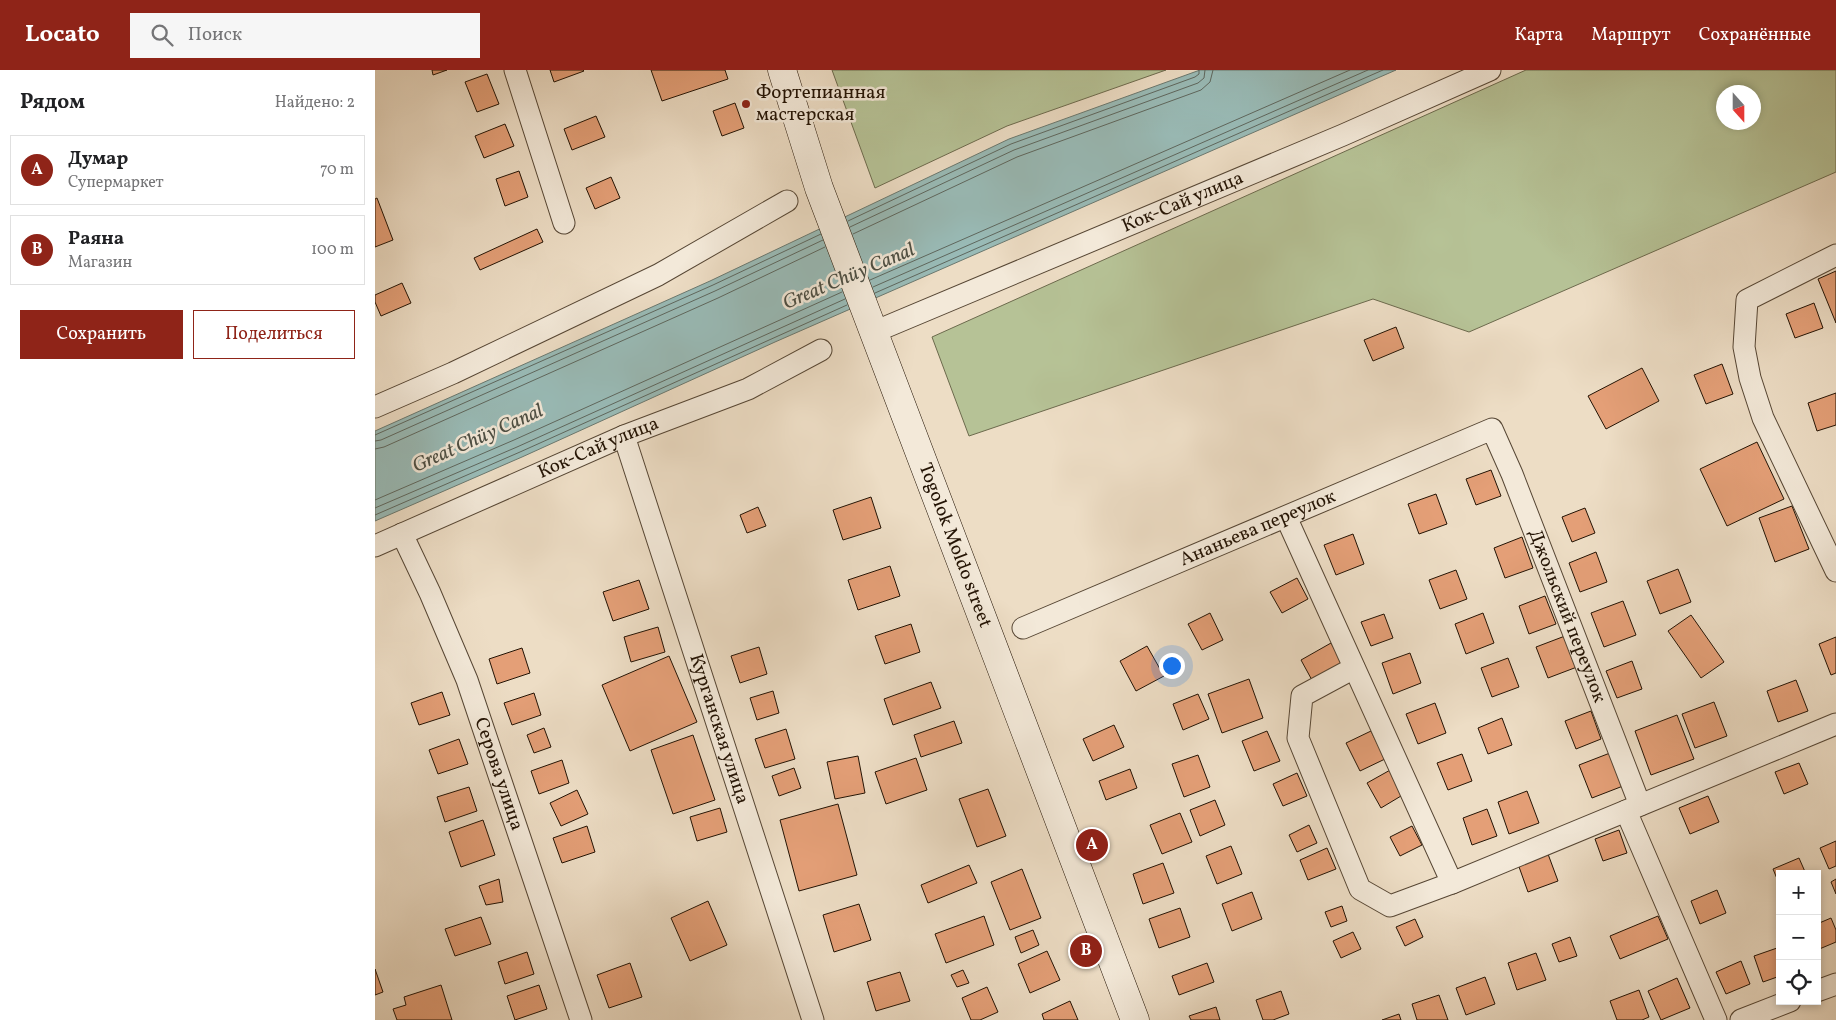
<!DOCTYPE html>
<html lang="ru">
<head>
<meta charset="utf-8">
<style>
  :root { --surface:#fff; --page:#f6f6f6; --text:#202124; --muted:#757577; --line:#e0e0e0; --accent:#8f2418 }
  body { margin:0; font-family:Vollkorn,serif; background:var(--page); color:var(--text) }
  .controls { position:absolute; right:15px; bottom:15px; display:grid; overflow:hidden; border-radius:0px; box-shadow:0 2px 8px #0003 }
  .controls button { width:45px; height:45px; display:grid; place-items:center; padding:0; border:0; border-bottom:1px solid var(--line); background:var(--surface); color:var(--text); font:25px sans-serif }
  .compass { position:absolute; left:1341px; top:15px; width:45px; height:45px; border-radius:50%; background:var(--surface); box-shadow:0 2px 8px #0003; rotate:159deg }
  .you { position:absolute; left:796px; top:595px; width:18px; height:18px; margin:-12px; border:4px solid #fff; border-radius:50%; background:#1a73e8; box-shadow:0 0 0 8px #1a73e833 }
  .badge { display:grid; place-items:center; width:32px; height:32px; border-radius:50%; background:var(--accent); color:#fff; font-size:16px; font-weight:700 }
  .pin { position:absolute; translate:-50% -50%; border:2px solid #fff; box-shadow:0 1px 5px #0006 }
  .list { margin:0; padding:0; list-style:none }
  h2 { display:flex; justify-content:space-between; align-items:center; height:65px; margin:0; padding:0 20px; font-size:21px }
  h2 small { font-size:16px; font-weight:400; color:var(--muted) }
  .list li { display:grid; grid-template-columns:32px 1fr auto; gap:15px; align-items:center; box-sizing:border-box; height:70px; margin:0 10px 10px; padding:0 10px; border:1px solid var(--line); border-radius:0px }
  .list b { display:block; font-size:19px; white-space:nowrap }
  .list p { margin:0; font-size:16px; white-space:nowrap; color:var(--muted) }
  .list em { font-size:16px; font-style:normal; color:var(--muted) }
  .actions { display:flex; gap:10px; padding:15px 20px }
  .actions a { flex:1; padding:11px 0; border:1px solid var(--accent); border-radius:0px; text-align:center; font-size:18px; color:var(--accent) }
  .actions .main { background:var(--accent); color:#fff }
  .icon { flex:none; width:28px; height:28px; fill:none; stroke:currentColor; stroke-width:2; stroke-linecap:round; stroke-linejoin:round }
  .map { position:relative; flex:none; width:1461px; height:950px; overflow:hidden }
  header { display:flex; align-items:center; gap:30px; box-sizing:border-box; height:70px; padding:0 25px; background:var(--accent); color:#fff }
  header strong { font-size:24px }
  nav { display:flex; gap:28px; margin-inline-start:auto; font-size:18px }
  .search { width:350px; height:45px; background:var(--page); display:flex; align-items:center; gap:12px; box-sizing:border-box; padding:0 18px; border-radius:0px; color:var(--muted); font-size:19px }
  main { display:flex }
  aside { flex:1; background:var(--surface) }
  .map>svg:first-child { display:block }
  .green { fill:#b6c296; stroke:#6c6a4d; fill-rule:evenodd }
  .water { fill:#99bbb7; stroke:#6a786f }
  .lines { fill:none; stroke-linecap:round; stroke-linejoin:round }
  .shore { stroke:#5e675e; stroke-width:1 }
  .building { fill:#e49f77; stroke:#231304 }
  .minor-casing { stroke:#564634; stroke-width:23 }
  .secondary-casing { stroke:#231304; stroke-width:29 }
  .minor { stroke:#f3e9d9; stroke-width:21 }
  .secondary { stroke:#f3e9d9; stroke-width:28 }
  .poi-dot { fill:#8f2418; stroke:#f3e9d9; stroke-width:2 }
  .labels { text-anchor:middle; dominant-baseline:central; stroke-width:5; stroke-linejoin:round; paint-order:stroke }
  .poi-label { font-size:19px; fill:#231304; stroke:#f3e9d9; text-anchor:start }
  .street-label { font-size:19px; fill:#231304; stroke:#f3e9d9 }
  .water-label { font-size:20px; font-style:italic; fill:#4c4e43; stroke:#f3e9d9 }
</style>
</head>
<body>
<header>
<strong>Locato</strong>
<div class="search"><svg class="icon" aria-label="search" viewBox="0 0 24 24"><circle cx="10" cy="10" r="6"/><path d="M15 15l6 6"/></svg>Поиск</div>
<nav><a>Карта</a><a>Маршрут</a><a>Сохранённые</a></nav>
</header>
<main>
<aside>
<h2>Рядом<small>Найдено: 2</small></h2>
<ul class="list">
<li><span class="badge">A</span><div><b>Думар</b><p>Супермаркет</p></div><em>70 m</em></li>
<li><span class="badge">B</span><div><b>Раяна</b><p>Магазин</p></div><em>100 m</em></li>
</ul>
<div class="actions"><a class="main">Сохранить</a><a>Поделиться</a></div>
</aside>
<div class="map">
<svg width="1461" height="950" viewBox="0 0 1461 950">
  <rect width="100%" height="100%" fill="#edddc5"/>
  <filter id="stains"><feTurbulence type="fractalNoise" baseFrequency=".004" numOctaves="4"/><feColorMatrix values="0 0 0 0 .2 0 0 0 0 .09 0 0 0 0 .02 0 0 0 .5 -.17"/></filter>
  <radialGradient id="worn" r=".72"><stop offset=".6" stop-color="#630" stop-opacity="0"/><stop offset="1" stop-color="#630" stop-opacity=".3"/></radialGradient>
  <g class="green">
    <path d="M 457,0 L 791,0 L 632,56 L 500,118 Z"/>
    <path d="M 1151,0 L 1461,0 L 1461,102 L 1094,262 L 998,229 L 594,366 L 557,267 ZM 1348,22 L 1378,22 L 1378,52 L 1348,52 Z"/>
  </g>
  <path class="water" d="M 825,0 L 1021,0 L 400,272 L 147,387 L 0,451 L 0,361 L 335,211 L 634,69 Z"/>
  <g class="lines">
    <g class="shore">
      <path d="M 473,151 L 636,74 L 820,7 L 824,4 L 824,0"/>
      <path d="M 475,157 L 639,80 L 823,13 L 829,8 L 830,0"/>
      <path d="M 478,164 L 642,87 L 826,20 L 835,12 L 838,0"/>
      <path d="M 495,210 L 975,0"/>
      <path d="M 498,217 L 993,0"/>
      <path d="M 500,223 L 1008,0"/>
      <path d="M 0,365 L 338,215 L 446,164"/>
      <path d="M 0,371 L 6,370 L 340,221 L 448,170"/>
      <path d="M 0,379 L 9,377 L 343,228 L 450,177"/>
      <path d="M 0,430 L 139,370 L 467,222"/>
      <path d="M 0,438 L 142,377 L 470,229"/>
      <path d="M 0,445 L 145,382 L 472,235"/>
    </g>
  </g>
  <g class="building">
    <path d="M 57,0 L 72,0 L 58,5 Z"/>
    <path d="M 175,0 L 208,0 L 209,1 L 179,12 Z"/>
    <path d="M 276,0 L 350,0 L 353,9 L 287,31 Z"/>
    <path d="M 112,4 L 124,34 L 102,42 L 90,12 Z"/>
    <path d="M 360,33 L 369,58 L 347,66 L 338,41 Z"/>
    <path d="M 221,46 L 230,67 L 197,80 L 189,59 Z"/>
    <path d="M 130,54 L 139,76 L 109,88 L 100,66 Z"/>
    <path d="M 144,101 L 153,127 L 130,136 L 121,109 Z"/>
    <path d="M 236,107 L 245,128 L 220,139 L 211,118 Z"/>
    <path d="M 2,128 L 18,170 L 0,177 L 0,129 Z"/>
    <path d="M 162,159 L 168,172 L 105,200 L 99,188 Z"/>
    <path d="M 1461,201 L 1461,253 L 1443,209 Z"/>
    <path d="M 27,213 L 36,233 L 6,246 L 0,232 L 0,225 Z"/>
    <path d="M 1439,233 L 1448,258 L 1420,268 L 1411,244 Z"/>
    <path d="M 1021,257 L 1029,278 L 998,291 L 989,270 Z"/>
    <path d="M 1347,294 L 1358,324 L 1331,334 L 1319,305 Z"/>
    <path d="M 1267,298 L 1284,331 L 1231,359 L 1213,326 Z"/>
    <path d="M 1461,323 L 1461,355 L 1442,361 L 1433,333 Z"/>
    <path d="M 1382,372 L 1409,429 L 1352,456 L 1325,399 Z"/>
    <path d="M 1116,400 L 1126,426 L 1101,435 L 1091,409 Z"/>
    <path d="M 1061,424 L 1072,454 L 1044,464 L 1033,434 Z"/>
    <path d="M 496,427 L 506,458 L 468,470 L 458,440 Z"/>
    <path d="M 1417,436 L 1434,479 L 1400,492 L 1384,448 Z"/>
    <path d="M 383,437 L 391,456 L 372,463 L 365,445 Z"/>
    <path d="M 1210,438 L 1220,463 L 1197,472 L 1187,447 Z"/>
    <path d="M 978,464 L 989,494 L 961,505 L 949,475 Z"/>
    <path d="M 1147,467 L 1158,498 L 1130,508 L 1119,478 Z"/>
    <path d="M 1221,482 L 1232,512 L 1205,522 L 1194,493 Z"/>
    <path d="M 515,496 L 525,526 L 483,540 L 473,510 Z"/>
    <path d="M 1303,499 L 1316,532 L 1285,544 L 1272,511 Z"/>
    <path d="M 1081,500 L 1092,529 L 1065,539 L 1054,510 Z"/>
    <path d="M 922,508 L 933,529 L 907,543 L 895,522 Z"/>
    <path d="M 264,510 L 274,539 L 238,551 L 228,522 Z"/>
    <path d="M 1170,526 L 1181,554 L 1154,564 L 1144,536 Z"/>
    <path d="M 1248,531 L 1261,565 L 1229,577 L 1216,543 Z"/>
    <path d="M 835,543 L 848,570 L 827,580 L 813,554 Z"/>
    <path d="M 1108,543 L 1119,573 L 1091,584 L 1080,554 Z"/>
    <path d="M 1009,544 L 1018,568 L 996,576 L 986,552 Z"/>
    <path d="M 1316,545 L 1349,592 L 1326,608 L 1293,561 Z"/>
    <path d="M 536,554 L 545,582 L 510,594 L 500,566 Z"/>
    <path d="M 283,557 L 290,582 L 256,592 L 249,567 Z"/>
    <path d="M 1190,566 L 1202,597 L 1173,608 L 1161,577 Z"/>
    <path d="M 1461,567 L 1461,603 L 1456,605 L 1444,574 Z"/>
    <path d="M 956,573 L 968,595 L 938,612 L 926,590 Z"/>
    <path d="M 772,576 L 789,606 L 761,621 L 745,591 Z"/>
    <path d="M 384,577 L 392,604 L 365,613 L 356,586 Z"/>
    <path d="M 147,578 L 155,603 L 122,614 L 114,589 Z"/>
    <path d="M 1035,583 L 1046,613 L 1018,624 L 1007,593 Z"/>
    <path d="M 294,586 L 322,652 L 255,681 L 227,615 Z"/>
    <path d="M 1133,588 L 1144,617 L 1117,627 L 1106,598 Z"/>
    <path d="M 1257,591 L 1267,619 L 1242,628 L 1231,601 Z"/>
    <path d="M 874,609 L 888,648 L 847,663 L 833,624 Z"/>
    <path d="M 1421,610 L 1433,641 L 1403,652 L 1392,621 Z"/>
    <path d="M 556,612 L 566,638 L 518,655 L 509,629 Z"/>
    <path d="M 398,621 L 404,643 L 382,650 L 375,628 Z"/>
    <path d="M 67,622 L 75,645 L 44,655 L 36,633 Z"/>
    <path d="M 159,623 L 166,645 L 137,655 L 129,633 Z"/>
    <path d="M 823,624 L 834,649 L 808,660 L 798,634 Z"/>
    <path d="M 1339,632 L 1352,666 L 1320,678 L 1307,644 Z"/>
    <path d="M 1060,633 L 1071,663 L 1043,674 L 1031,644 Z"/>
    <path d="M 1216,641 L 1226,669 L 1201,679 L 1190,651 Z"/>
    <path d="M 1302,645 L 1319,689 L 1276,705 L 1260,661 Z"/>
    <path d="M 1127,648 L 1137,675 L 1113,684 L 1103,658 Z"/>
    <path d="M 579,651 L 587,673 L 546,687 L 539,665 Z"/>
    <path d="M 739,655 L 749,677 L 718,691 L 708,669 Z"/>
    <path d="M 169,658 L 176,677 L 159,683 L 152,665 Z"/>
    <path d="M 411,659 L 420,689 L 390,698 L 380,669 Z"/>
    <path d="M 892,661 L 905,691 L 879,701 L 867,671 Z"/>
    <path d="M 996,661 L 1010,689 L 985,701 L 971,673 Z"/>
    <path d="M 318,665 L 340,730 L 298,744 L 276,680 Z"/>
    <path d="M 84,669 L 93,694 L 63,704 L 54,680 Z"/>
    <path d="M 1235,683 L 1248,716 L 1217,728 L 1204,695 Z"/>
    <path d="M 1087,684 L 1097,711 L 1073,720 L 1062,693 Z"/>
    <path d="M 823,685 L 835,717 L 809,727 L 797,694 Z"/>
    <path d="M 483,686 L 490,723 L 460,729 L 452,692 Z"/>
    <path d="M 541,688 L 552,720 L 511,734 L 500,702 Z"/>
    <path d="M 187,690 L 194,713 L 164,724 L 156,701 Z"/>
    <path d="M 1424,693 L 1433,714 L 1409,724 L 1400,702 Z"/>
    <path d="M 419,698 L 426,718 L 404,726 L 397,706 Z"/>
    <path d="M 755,699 L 762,718 L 731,730 L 724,711 Z"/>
    <path d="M 1017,699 L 1031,723 L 1006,738 L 992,713 Z"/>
    <path d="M 922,703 L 932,726 L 908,736 L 898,714 Z"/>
    <path d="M 94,717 L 102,741 L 70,752 L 62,727 Z"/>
    <path d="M 613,719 L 631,766 L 602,777 L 584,729 Z"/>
    <path d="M 202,720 L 213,744 L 186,756 L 175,733 Z"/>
    <path d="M 1152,721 L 1164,753 L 1134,764 L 1123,732 Z"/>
    <path d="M 1333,726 L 1344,752 L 1315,764 L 1304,738 Z"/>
    <path d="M 840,730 L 850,755 L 825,766 L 815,740 Z"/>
    <path d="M 463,734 L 482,805 L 424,821 L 405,750 Z"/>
    <path d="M 345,738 L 352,762 L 322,771 L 315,747 Z"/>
    <path d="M 1112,739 L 1122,766 L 1097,775 L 1088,748 Z"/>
    <path d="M 805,743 L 817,772 L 787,784 L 775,755 Z"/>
    <path d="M 108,750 L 120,785 L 86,797 L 74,762 Z"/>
    <path d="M 934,755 L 942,773 L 922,782 L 914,765 Z"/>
    <path d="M 212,756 L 220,782 L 187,793 L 178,768 Z"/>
    <path d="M 1037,756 L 1047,775 L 1025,786 L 1015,767 Z"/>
    <path d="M 1244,760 L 1252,783 L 1228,791 L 1220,769 Z"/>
    <path d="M 1461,771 L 1461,796 L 1454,799 L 1445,778 Z"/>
    <path d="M 856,776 L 867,804 L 842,814 L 831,786 Z"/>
    <path d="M 952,778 L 961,799 L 933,810 L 925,790 Z"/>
    <path d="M 1173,784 L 1183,811 L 1153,822 L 1143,794 Z"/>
    <path d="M 1424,788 L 1431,804 L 1405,804 L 1405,816 L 1398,799 Z"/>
    <path d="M 788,793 L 799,823 L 768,834 L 758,804 Z"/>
    <path d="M 594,795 L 602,813 L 553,833 L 546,815 Z"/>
    <path d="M 647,799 L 666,848 L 635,860 L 616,812 Z"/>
    <path d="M 124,809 L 128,832 L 111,835 L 104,816 Z"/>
    <path d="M 1461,809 L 1461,824 L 1456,812 Z"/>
    <path d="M 1342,820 L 1351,843 L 1325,854 L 1316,831 Z"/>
    <path d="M 877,822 L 887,849 L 857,861 L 847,834 Z"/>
    <path d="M 333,831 L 352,875 L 315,891 L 296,848 Z"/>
    <path d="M 484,834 L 496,870 L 459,882 L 448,845 Z"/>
    <path d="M 967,836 L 972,851 L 956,857 L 950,842 Z"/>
    <path d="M 805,838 L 815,867 L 784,878 L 774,849 Z"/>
    <path d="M 609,846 L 619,875 L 571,893 L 560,864 Z"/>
    <path d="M 1283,846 L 1293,869 L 1245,889 L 1235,866 Z"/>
    <path d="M 106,847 L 116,874 L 80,886 L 70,859 Z"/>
    <path d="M 1456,848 L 1461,860 L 1461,872 L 1442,880 L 1442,854 Z"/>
    <path d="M 1040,849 L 1048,867 L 1030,876 L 1021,857 Z"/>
    <path d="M 658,860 L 664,875 L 646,883 L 640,867 Z"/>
    <path d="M 978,862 L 986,879 L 966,888 L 958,871 Z"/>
    <path d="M 1195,867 L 1202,886 L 1184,892 L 1177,874 Z"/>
    <path d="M 1405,877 L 1405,906 L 1388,912 L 1379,886 Z"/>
    <path d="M 672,881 L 685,910 L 655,923 L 643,894 Z"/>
    <path d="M 152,882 L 159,904 L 130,914 L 123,892 Z"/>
    <path d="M 1161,883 L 1171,910 L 1142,920 L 1133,893 Z"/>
    <path d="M 1366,891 L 1375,914 L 1351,924 L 1341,902 Z"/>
    <path d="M 255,893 L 267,927 L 234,938 L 222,905 Z"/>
    <path d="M 832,893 L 839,912 L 804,925 L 797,906 Z"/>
    <path d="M 0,899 L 8,922 L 0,925 Z"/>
    <path d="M 588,900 L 594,913 L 582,917 L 576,905 Z"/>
    <path d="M 525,902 L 535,931 L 501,941 L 492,912 Z"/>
    <path d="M 1110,907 L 1120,934 L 1091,945 L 1081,918 Z"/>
    <path d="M 1302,908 L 1315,938 L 1286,950 L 1273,921 Z"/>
    <path d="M 66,915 L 77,950 L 22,950 L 18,939 L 31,935 L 29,927 Z"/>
    <path d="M 164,915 L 172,939 L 140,950 L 132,926 Z"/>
    <path d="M 612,917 L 623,942 L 605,950 L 596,950 L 587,928 Z"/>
    <path d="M 1264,920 L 1274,947 L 1267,950 L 1242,950 L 1235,931 Z"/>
    <path d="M 906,921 L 914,944 L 898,950 L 888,950 L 881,930 Z"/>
    <path d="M 1064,925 L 1073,950 L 1042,950 L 1037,934 Z"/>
    <path d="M 695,931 L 703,950 L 669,950 L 667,944 Z"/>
    <path d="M 841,937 L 845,950 L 816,950 L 814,946 Z"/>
    <path d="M 1024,944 L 1026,950 L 1007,950 Z"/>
  </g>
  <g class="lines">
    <defs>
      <g id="minor">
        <path d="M 140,0 L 189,153"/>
        <path d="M 1461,185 L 1372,230 L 1369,277 L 1375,308 L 1388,348 L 1461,501"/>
        <path id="s1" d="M 499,262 L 968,65 L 1115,0"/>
        <path d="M 0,337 L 78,303 L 283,205 L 412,131"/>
        <path id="s2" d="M 249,366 L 438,950"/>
        <path d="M 911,447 L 1077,813 L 1461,654"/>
        <path id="s3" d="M 27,464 L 55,523 L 92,610 L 206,950"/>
        <path id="s4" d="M 0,476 L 249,366 L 373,319 L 446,280"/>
        <path id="s5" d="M 648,558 L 1117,359 L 1137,404 L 1265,735"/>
        <path d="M 979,598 L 927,626 L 923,668 L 985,819 L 1015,836 L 1077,813"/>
        <path d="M 1251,741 L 1341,950"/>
        <path d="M 1442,921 L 1461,914"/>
        <path d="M 1366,950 L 1415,931"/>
      </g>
      <g id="secondary">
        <path id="s6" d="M 407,0 L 444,118 L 760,950"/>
      </g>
    </defs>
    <use href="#minor" class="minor-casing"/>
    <use href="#secondary" class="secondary-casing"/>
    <use href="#minor" class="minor"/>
    <use href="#secondary" class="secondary"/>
  </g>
  <circle class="poi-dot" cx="371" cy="34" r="5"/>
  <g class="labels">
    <g class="poi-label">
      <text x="381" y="23">Фортепианная<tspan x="381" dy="22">мастерская</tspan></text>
    </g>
    <g class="street-label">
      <text stroke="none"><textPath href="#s1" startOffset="335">Кок-Сай улица</textPath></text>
      <text stroke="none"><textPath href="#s4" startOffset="244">Кок-Сай улица</textPath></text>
      <text stroke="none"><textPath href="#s5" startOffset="255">Ананьева переулок</textPath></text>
      <text stroke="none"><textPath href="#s6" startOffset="506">Togolok Moldo street</textPath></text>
      <text stroke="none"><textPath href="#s5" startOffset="711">Джольский переулок</textPath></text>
      <text stroke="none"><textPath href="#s2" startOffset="308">Курганская улица</textPath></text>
      <text stroke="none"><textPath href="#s3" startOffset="259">Серова улица</textPath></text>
    </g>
    <g class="water-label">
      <text transform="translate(474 207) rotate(-23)">Great Chüy Canal</text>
      <text transform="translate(103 369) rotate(-24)">Great Chüy Canal</text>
    </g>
  </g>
  <rect width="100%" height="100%" filter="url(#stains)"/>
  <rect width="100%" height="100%" fill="url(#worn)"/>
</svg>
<div class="controls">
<button>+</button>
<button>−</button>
<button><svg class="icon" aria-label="locate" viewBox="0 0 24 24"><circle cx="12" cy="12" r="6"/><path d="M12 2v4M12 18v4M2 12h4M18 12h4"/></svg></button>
</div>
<svg class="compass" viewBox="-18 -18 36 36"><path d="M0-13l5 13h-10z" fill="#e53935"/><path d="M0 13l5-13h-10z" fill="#757577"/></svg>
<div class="you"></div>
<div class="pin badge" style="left:717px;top:775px">A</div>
<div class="pin badge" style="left:711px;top:881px">B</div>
</div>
</main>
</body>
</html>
